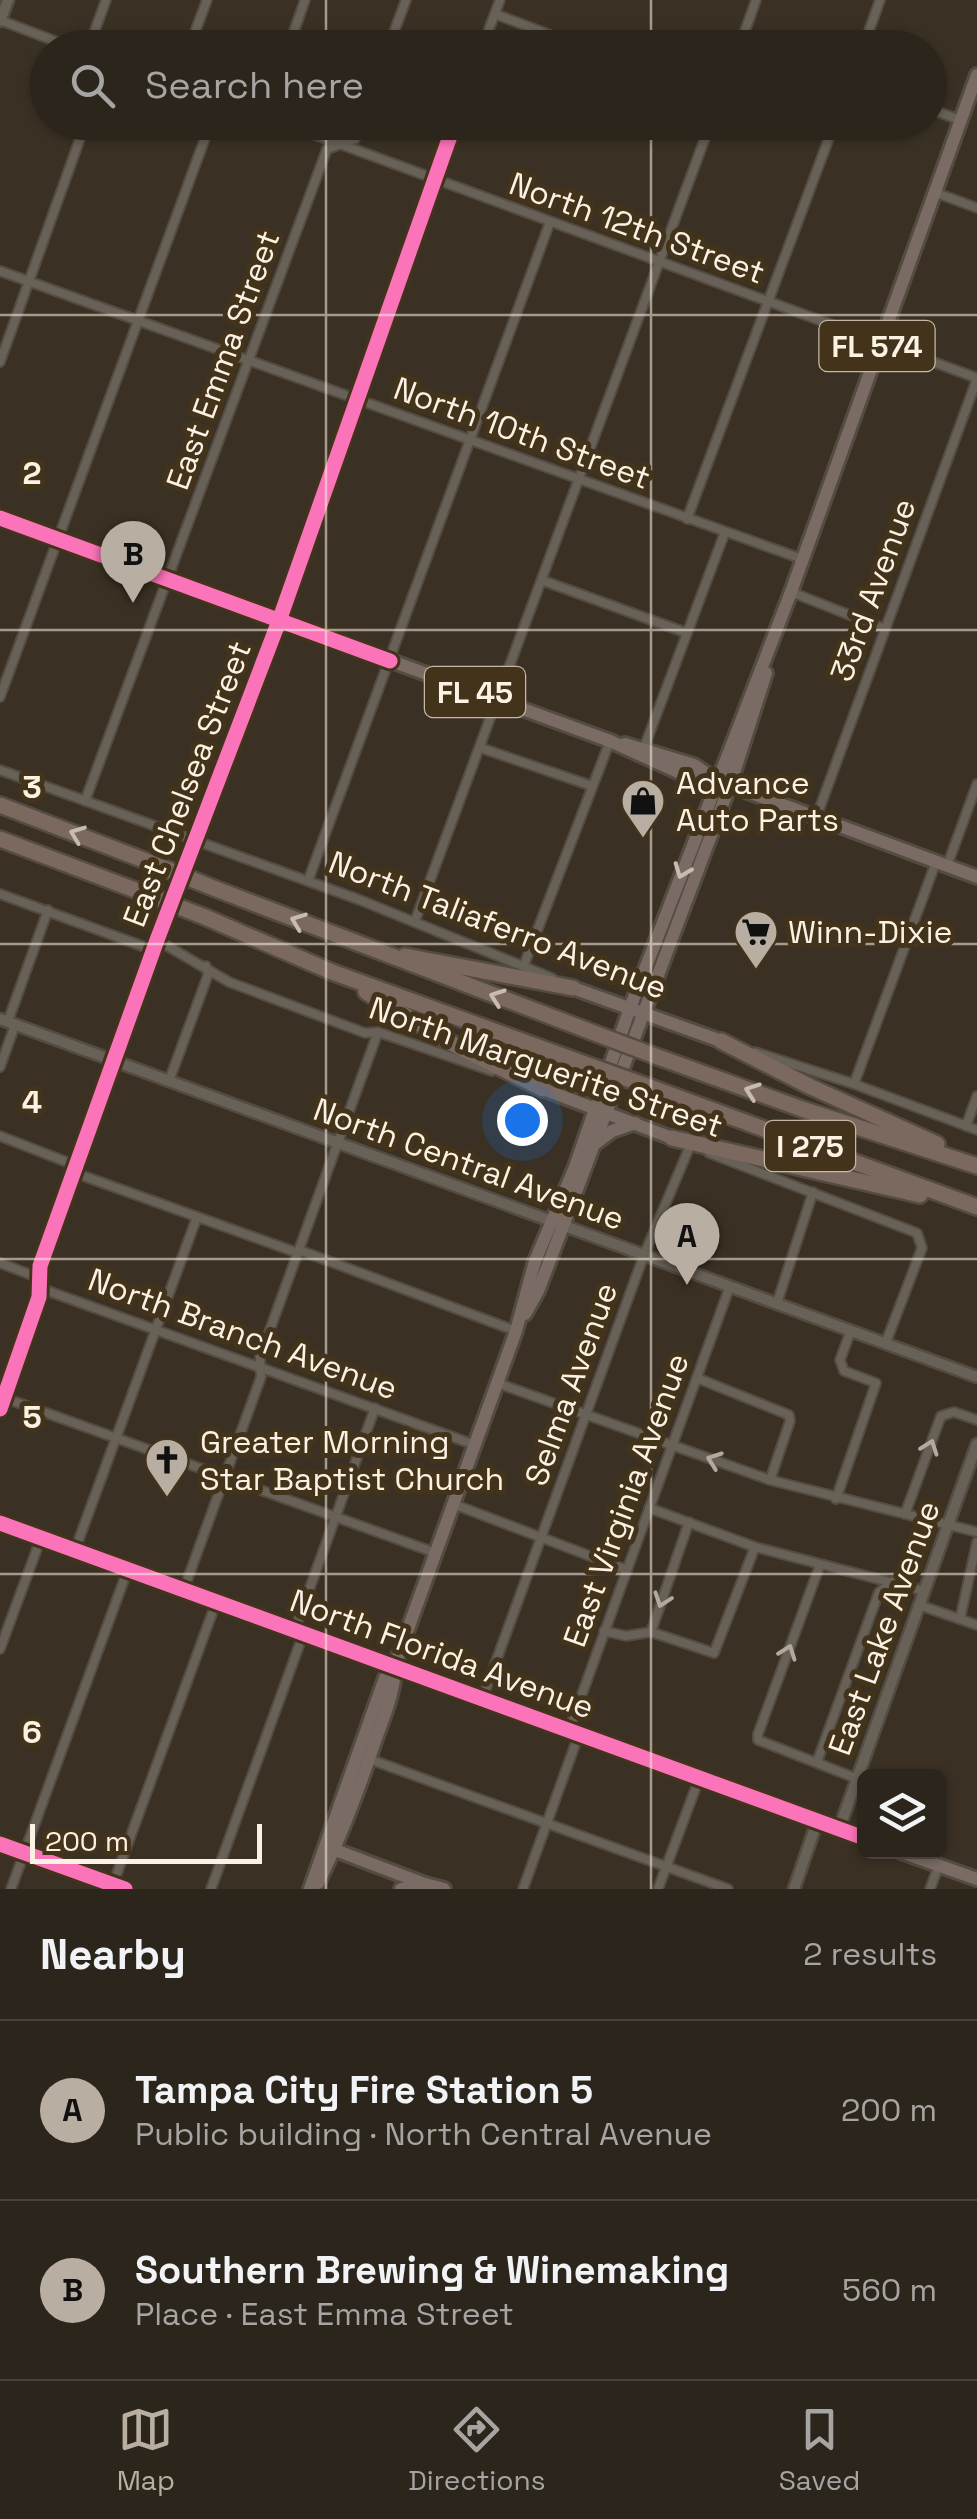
<!DOCTYPE html>
<html lang="en">
<head>
<meta charset="utf-8">
<style>
  :root { --surface:#2c251b; --page:#342d24; --text:#f1f3f6; --muted:#a6a5a3; --line:#48423a; --accent:#b8aea1 }
  body { margin:0; font-family:"Space Grotesk",sans-serif; background:var(--page); color:var(--text) }
  .controls { position:absolute; right:30px; bottom:30px; display:grid; overflow:hidden; border-radius:15px; box-shadow:0 2px 8px #0004 }
  .controls button { width:90px; height:90px; display:grid; place-items:center; padding:0; border:0; border-bottom:2px solid var(--line); background:var(--surface); color:var(--text); font:50px sans-serif }
  .scale { position:absolute; left:30px; bottom:25px; width:232px; box-sizing:border-box; padding-left:10px; border:5px solid #fcf2e4; border-top:0; font-size:28px; line-height:35px; white-space:nowrap; color:#fcf2e4; -webkit-text-stroke:8px #43331b; paint-order:stroke }
  .you { position:absolute; left:522px; top:1120px; width:35px; height:35px; margin:-25px; border:8px solid #fff; border-radius:50%; background:#1a73e8; box-shadow:0 0 0 15px #1a73e833 }
  .badge { display:grid; place-items:center; width:65px; height:65px; border-radius:50%; background:var(--accent); color:#111; font-size:32px; font-weight:700 }
  .pin { position:absolute; translate:-50% -82px; filter:drop-shadow(0 2px 5px #0008) }
  .pin::after { content:''; position:absolute; top:52px; width:35px; height:30px; background:inherit; clip-path:polygon(0 0,100% 0,50% 100%) }
  .list { margin:0; padding:0; list-style:none }
  h2 { display:flex; justify-content:space-between; align-items:center; height:130px; margin:0; padding:0 40px; font-size:42px }
  h2 small { font-size:32px; font-weight:400; color:var(--muted) }
  .list li { display:grid; grid-template-columns:65px 1fr auto; gap:30px; align-items:center; box-sizing:border-box; height:180px; padding:0 40px; border-top:2px solid var(--line) }
  .list b { display:block; font-size:38px; white-space:nowrap }
  .list p { margin:0; font-size:32px; white-space:nowrap; color:var(--muted) }
  .list em { font-size:32px; font-style:normal; color:var(--muted) }
  .icon { flex:none; width:55px; height:55px; fill:none; stroke:currentColor; stroke-width:2; stroke-linecap:round; stroke-linejoin:round }
  .map { position:relative; flex:none; width:977px; height:1889px; overflow:hidden }
  .search { position:absolute; background:var(--surface); box-shadow:0 2px 8px #0004; left:30px; right:30px; top:30px; height:110px; display:flex; align-items:center; gap:25px; box-sizing:border-box; padding:0 35px; border-radius:55px; color:var(--muted); font-size:38px }
  .sheet { height:490px; background:var(--surface) }
  nav { display:flex; justify-content:space-around; align-items:center; box-sizing:border-box; height:140px; border-top:2px solid var(--line); background:var(--surface); font-size:28px; color:var(--muted) }
  nav a { display:grid; justify-items:center; gap:5px }
  nav .on { color:var(--accent) }
  .map>svg:first-child { display:block }
  .lines { fill:none; stroke-linecap:round; stroke-linejoin:round }
  .minor-casing { stroke:#544c41; stroke-width:12 }
  .tertiary-casing { stroke:#544c41; stroke-width:15 }
  .primary-casing { stroke:#544c41; stroke-width:18 }
  .motorway-casing { stroke:#544c41; stroke-width:20 }
  .minor { stroke:#686158; stroke-width:8 }
  .tertiary { stroke:#686158; stroke-width:10 }
  .primary { stroke:#7a6c64; stroke-width:12 }
  .motorway { stroke:#7b6960; stroke-width:15 }
  .motorway-bridge-casing { stroke:#544c41; stroke-width:20; stroke-linecap:butt }
  .motorway-bridge { stroke:#7b6960; stroke-width:15 }
  .cycleway-casing { stroke:#43331b; stroke-width:21 }
  .cycleway { stroke:#fb73b8; stroke-width:15 }
  .oneway { stroke:#c8bbaf }
  .oneway2 { stroke:#c8bcb1 }
  .oneway3 { stroke:#b2aa9e }
  .grid { fill:none; stroke:#fcf2e4; stroke-width:2.5; stroke-opacity:0.55 }
  .labels { text-anchor:middle; dominant-baseline:central; stroke-width:10; stroke-linejoin:round; paint-order:stroke }
  .shield { fill:#43331b; stroke:#c4b9a8; stroke-width:2.5 }
  .shield-label { font-size:30px; font-weight:bold; fill:#fcf2e4 }
  .street-label { font-size:32px; fill:#fcf2e4; stroke:#43331b }
  .poi-label { font-size:32px; fill:#fcf2e4; stroke:#43331b; text-anchor:start }
  .grid-label { font-size:32px; text-anchor:middle; font-weight:bold; fill:#fcf2e4; stroke:#43331b; stroke-width:10; stroke-linejoin:round; paint-order:stroke }
</style>
</head>
<body>
<div class="map">
<svg width="977" height="1889" viewBox="0 0 977 1889">
  <rect width="100%" height="100%" fill="#3a3124"/>
  <g class="lines">
    <defs>
      <g id="minor">
        <path d="M 495,14 L 585,48"/>
        <path d="M 0,20 L 73,48"/>
        <path d="M 741,42 L 757,48"/>
        <path d="M 92,48 L 91,41 L 106,0"/>
        <path d="M 189,48 L 207,0"/>
        <path d="M 288,48 L 305,0"/>
        <path d="M 388,48 L 406,0"/>
        <path d="M 482,48 L 500,0"/>
        <path d="M 739,48 L 756,0"/>
        <path d="M 863,48 L 880,0"/>
        <path d="M 930,109 L 960,120"/>
        <path d="M 280,122 L 977,378"/>
        <path d="M 934,192 L 977,208"/>
        <path d="M 0,271 L 802,559"/>
        <path d="M 0,362 L 86,122"/>
        <path d="M 687,519 L 835,122"/>
        <path d="M 544,581 L 687,633"/>
        <path d="M 791,592 L 885,629"/>
        <path d="M 0,697 L 211,122"/>
        <path d="M 481,748 L 592,786"/>
        <path d="M 644,748 L 725,532"/>
        <path d="M 0,770 L 360,900 L 552,978"/>
        <path d="M 85,801 L 327,149 L 355,139 L 361,122"/>
        <path d="M 816,818 L 977,379"/>
        <path d="M 947,866 L 977,784"/>
        <path d="M 308,881 L 550,222"/>
        <path d="M 0,894 L 153,950"/>
        <path d="M 415,921 L 711,122"/>
        <path d="M 157,940 L 229,982 L 365,1033 L 378,1032 L 492,1071"/>
        <path d="M 524,965 L 610,741"/>
        <path d="M 8,1021 L 48,910"/>
        <path d="M 755,1052 L 854,1084 L 977,1130"/>
        <path d="M 0,1067 L 15,1025"/>
        <path d="M 169,1081 L 208,975 L 206,966"/>
        <path d="M 854,1084 L 936,862"/>
        <path d="M 966,1126 L 977,1096"/>
        <path d="M 0,1136 L 77,1166"/>
        <path d="M 709,1153 L 917,1233 L 922,1248 L 886,1342"/>
        <path d="M 75,1173 L 298,1253"/>
        <path d="M 299,1250 L 516,1331"/>
        <path d="M 0,1263 L 34,1276 L 48,1291 L 475,1445"/>
        <path d="M 777,1303 L 813,1192"/>
        <path d="M 697,1378 L 789,1415 L 790,1421 L 770,1480"/>
        <path d="M 497,1383 L 770,1480 L 977,1532"/>
        <path d="M 2,1397 L 436,1553"/>
        <path d="M 0,1409 L 39,1297 L 40,1266 L 157,940 L 279,621 L 455,122"/>
        <path d="M 836,1499 L 876,1383 L 844,1371 L 840,1360 L 851,1330"/>
        <path d="M 453,1504 L 627,1570"/>
        <path d="M 649,1508 L 755,1547 L 924,1591"/>
        <path d="M 905,1514 L 941,1416 L 954,1412 L 977,1420"/>
        <path d="M 75,1550 L 197,1217"/>
        <path d="M 820,1565 L 758,1734 L 758,1740 L 858,1779"/>
        <path d="M 184,1589 L 261,1377 L 260,1357 L 378,1032"/>
        <path d="M 919,1605 L 977,1625"/>
        <path d="M 960,1619 L 977,1542"/>
        <path d="M 295,1629 L 375,1408"/>
        <path d="M 604,1631 L 626,1636 L 651,1632 L 689,1522"/>
        <path d="M 651,1632 L 714,1653 L 755,1547"/>
        <path d="M 0,1649 L 41,1538"/>
        <path d="M 483,1697 L 644,1255 L 690,1146"/>
        <path d="M 569,1730 L 730,1286"/>
        <path d="M 369,1759 L 728,1889"/>
        <path d="M 817,1762 L 879,1592 L 894,1581"/>
        <path d="M 112,1887 L 217,1600"/>
        <path d="M 11,1889 L 128,1569"/>
        <path d="M 211,1889 L 304,1632"/>
        <path d="M 523,1889 L 579,1734"/>
        <path d="M 658,1889 L 699,1779"/>
        <path d="M 930,1889 L 939,1865"/>
      </g>
      <g id="tertiary">
        <path d="M 0,21 L 8,0"/>
        <path d="M 0,1019 L 977,1377"/>
        <path d="M 839,1829 L 977,1444"/>
        <path d="M 794,1889 L 817,1822"/>
      </g>
      <g id="primary">
        <path d="M 0,518 L 610,741 L 689,777 L 716,780"/>
        <path d="M 625,744 L 694,765 L 716,780 L 977,877"/>
        <path d="M 573,988 L 721,1041"/>
        <path d="M 543,1089 L 672,1138"/>
        <path d="M 596,1143 L 612,1131 L 635,1123"/>
        <path d="M 525,1314 L 538,1291 L 563,1226 L 730,785 L 766,673"/>
        <path d="M 0,1523 L 864,1838"/>
        <path d="M 0,1844 L 125,1889"/>
        <path d="M 330,1848 L 425,1884"/>
        <path d="M 901,1852 L 977,1879"/>
        <path d="M 318,1883 C 340,1839 357,1794 373,1747 C 382,1720 395,1694 395,1665"/>
        <path d="M 310,1889 L 385,1678 L 395,1665 L 516,1331 L 535,1261 L 575,1167 L 630,1008 L 791,592 L 977,75"/>
        <path d="M 401,1889 L 425,1884 L 444,1889"/>
      </g>
      <g id="motorway">
        <path d="M 0,805 L 154,864"/>
        <path d="M 0,839 L 143,893"/>
        <path d="M 216,889 L 589,1031"/>
        <path d="M 205,917 L 332,972 L 577,1061"/>
        <path d="M 405,956 L 573,988"/>
        <path d="M 366,992 L 453,1044 L 543,1089"/>
        <path d="M 721,1041 L 811,1087 L 937,1144"/>
        <path d="M 658,1057 L 802,1109 L 977,1166"/>
        <path d="M 647,1086 L 977,1207"/>
        <path d="M 672,1138 L 920,1195"/>
      </g>
    </defs>
    <use href="#minor" class="minor-casing"/>
    <use href="#tertiary" class="tertiary-casing"/>
    <use href="#primary" class="primary-casing"/>
    <use href="#motorway" class="motorway-casing"/>
    <use href="#minor" class="minor"/>
    <use href="#tertiary" class="tertiary"/>
    <use href="#primary" class="primary"/>
    <use href="#motorway" class="motorway"/>
    <defs>
      <g id="motorway-bridge">
        <path d="M 154,864 L 216,889"/>
        <path d="M 143,893 L 205,917"/>
        <path d="M 589,1031 L 658,1057"/>
        <path d="M 577,1061 L 647,1086"/>
      </g>
    </defs>
    <use href="#motorway-bridge" class="motorway-bridge-casing"/>
    <use href="#motorway-bridge" class="motorway-bridge"/>
    <defs>
      <g id="cycleway">
        <path d="M 0,518 L 390,661"/>
        <path d="M 0,1409 L 39,1297 L 40,1266 L 157,940 L 279,621 L 455,122"/>
        <path d="M 0,1523 L 864,1838"/>
        <path d="M 0,1844 L 125,1889"/>
      </g>
    </defs>
    <use href="#cycleway" class="cycleway-casing"/>
    <use href="#cycleway" class="cycleway"/>
  </g>
  <defs><path id="oneway-chevron" d="M-2-3.5L2.5 0L-2 3.5" fill="none" stroke-width="1.6" stroke-linecap="round" stroke-linejoin="round" transform="scale(2.5)"/></defs>
  <g class="oneway">
    <use href="#oneway-chevron" transform="translate(77 834) rotate(-159)"/>
    <use href="#oneway-chevron" transform="translate(298 921) rotate(-159)"/>
    <use href="#oneway-chevron" transform="translate(497 997) rotate(-160)"/>
    <use href="#oneway-chevron" transform="translate(752 1091) rotate(-160)"/>
  </g>
  <use class="oneway2" href="#oneway-chevron" transform="translate(682 871) rotate(111)"/>
  <g class="oneway3">
    <use href="#oneway-chevron" transform="translate(930 1447) rotate(-70)"/>
    <use href="#oneway-chevron" transform="translate(714 1460) rotate(-160)"/>
    <use href="#oneway-chevron" transform="translate(662 1600) rotate(109)"/>
    <use href="#oneway-chevron" transform="translate(788 1652) rotate(-70)"/>
  </g>
  <path class="grid" d="M 326,0 L 326,48M 651,0 L 651,48M 326,122 L 326,1889M 651,122 L 651,1889M 0,315 L 977,315M 0,630 L 977,630M 0,944 L 977,944M 0,1259 L 977,1259M 0,1574 L 977,1574"/>
  <defs>
    <symbol id="shop-pin" viewBox="-11 -11 22 30"><path d="M0 17L-7.5 6A9.5 9.5 0 1 1 7.5 6Z" fill="#b8aea1" stroke="#43331b"/><path d="M-5-2.5h2.3a2.7 3.5 0 0 1 5.4 0H5L5.5 6h-11ZM-1.5-2.5h3a1.5 2.3 0 0 0-3 0Z" fill="#111"/></symbol>
    <symbol id="supermarket-pin" viewBox="-11 -11 22 30"><path d="M0 17L-7.5 6A9.5 9.5 0 1 1 7.5 6Z" fill="#b8aea1" stroke="#43331b"/><path d="M-6-5.5h2.5l.6 2H6L4.5 2H-2.5L-4.4-4H-6ZM-1.5 3.2a1.3 1.3 0 1 0 .1 0ZM3 3.2a1.3 1.3 0 1 0 .1 0Z" fill="#111"/></symbol>
    <symbol id="church-pin" viewBox="-11 -11 22 30"><path d="M0 17L-7.5 6A9.5 9.5 0 1 1 7.5 6Z" fill="#b8aea1" stroke="#43331b"/><path d="M-1.2-6h2.4v3.5h3.3v2.4h-3.3V6h-2.4V-.1h-3.3v-2.4h3.3Z" fill="#111"/></symbol>
  </defs>
  <g fill-rule="evenodd">
    <use href="#shop-pin" x="618" y="776" width="50" height="68"/>
    <use href="#supermarket-pin" x="731" y="907" width="50" height="68"/>
    <use href="#church-pin" x="142" y="1435" width="50" height="68"/>
  </g>
  <g class="labels">
    <g class="shield">
      <rect x="819.5" y="321" width="115" height="50" rx="8"/>
      <rect x="425" y="667" width="100" height="50" rx="8"/>
      <rect x="765" y="1121" width="90" height="50" rx="8"/>
    </g>
    <g class="shield-label">
      <text x="877" y="346">FL 574</text>
      <text x="475" y="692">FL 45</text>
      <text x="810" y="1146">I 275</text>
    </g>
    <g class="street-label">
      <text transform="translate(637 228) rotate(20)">North 12th Street</text>
      <text transform="translate(223 360) rotate(-70)">East Emma Street</text>
      <text transform="translate(522 433) rotate(20)">North 10th Street</text>
      <text transform="translate(873 590) rotate(-70)">33rd Avenue</text>
      <text transform="translate(187 784) rotate(-69)">East Chelsea Street</text>
      <text transform="translate(498 925) rotate(21)">North Taliaferro Avenue</text>
      <text transform="translate(546 1067) rotate(19)">North Marguerite Street</text>
      <text transform="translate(469 1164) rotate(20)">North Central Avenue</text>
      <text transform="translate(243 1334) rotate(20)">North Branch Avenue</text>
      <text transform="translate(571 1384) rotate(-70)">Selma Avenue</text>
      <text transform="translate(626 1500) rotate(-70)">East Virginia Avenue</text>
      <text transform="translate(884 1628) rotate(-70)">East Lake Avenue</text>
      <text transform="translate(442 1654) rotate(20)">North Florida Avenue</text>
    </g>
    <g class="poi-label">
      <text x="676" y="783">Advance<tspan x="676" dy="37">Auto Parts</tspan></text>
      <text x="788" y="932">Winn-Dixie</text>
      <text x="200" y="1442">Greater Morning<tspan x="200" dy="37">Star Baptist Church</tspan></text>
    </g>
  </g>
  <g class="grid-label">
    <text x="32" y="484">2</text>
    <text x="32" y="798">3</text>
    <text x="32" y="1113">4</text>
    <text x="32" y="1428">5</text>
    <text x="32" y="1743">6</text>
  </g>
</svg>
<div class="controls">
<button><svg class="icon" aria-label="layers" viewBox="0 0 24 24"><path d="M12 4l9 5-9 5-9-5zM3 14l9 5 9-5"/></svg></button>
</div>
<div class="scale">200 m</div>
<div class="you"></div>
<div class="pin badge" style="left:687px;top:1285px">A</div>
<div class="pin badge" style="left:133px;top:603px">B</div>
<div class="search"><svg class="icon" aria-label="search" viewBox="0 0 24 24"><circle cx="10" cy="10" r="6"/><path d="M15 15l6 6"/></svg>Search here</div>
</div>
<section class="sheet">
<h2>Nearby<small>2 results</small></h2>
<ul class="list">
<li><span class="badge">A</span><div><b>Tampa City Fire Station 5</b><p>Public building · North Central Avenue</p></div><em>200 m</em></li>
<li><span class="badge">B</span><div><b>Southern Brewing &amp; Winemaking</b><p>Place · East Emma Street</p></div><em>560 m</em></li>
</ul>
</section>
<nav>
<a class="on"><svg class="icon" aria-label="map" viewBox="0 0 24 24"><path d="M3 6l6-2 6 2 6-2v14l-6 2-6-2-6 2zM9 4v14M15 6v14"/></svg>Map</a>
<a><svg class="icon" aria-label="directions" viewBox="0 0 24 24"><path d="M12 3l9 9-9 9-9-9zM9 14v-3h6M13 9l2 2-2 2"/></svg>Directions</a>
<a><svg class="icon" aria-label="saved" viewBox="0 0 24 24"><path d="M7 4h10v16l-5-4-5 4z"/></svg>Saved</a>
</nav>
</body>
</html>
